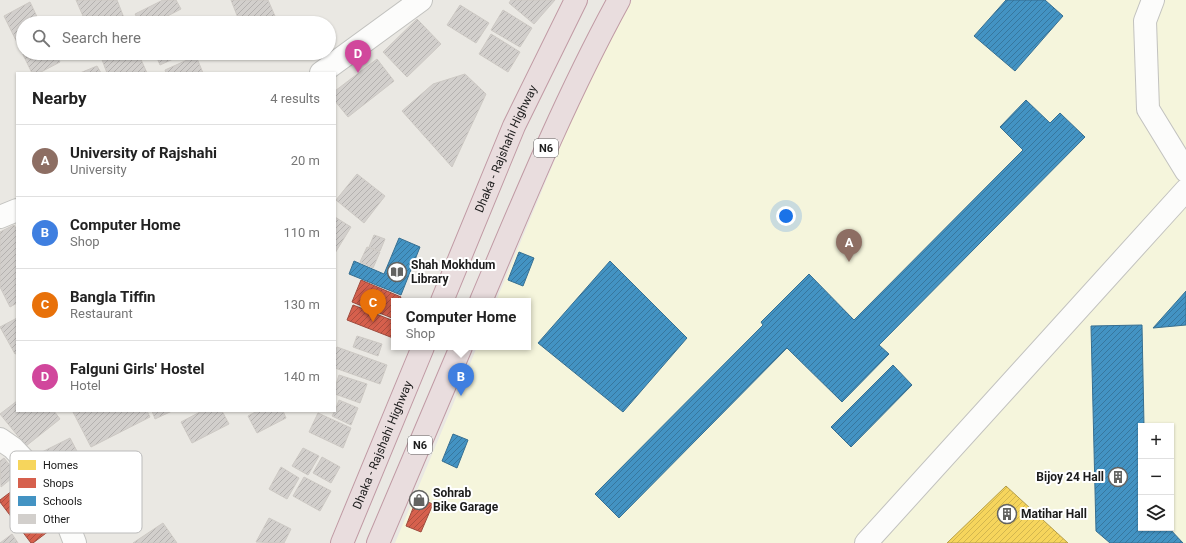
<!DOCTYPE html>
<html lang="en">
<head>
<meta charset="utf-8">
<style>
  :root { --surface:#fff; --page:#f6f6f6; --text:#222; --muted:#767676; --line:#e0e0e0; --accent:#b45309 }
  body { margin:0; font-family:Roboto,sans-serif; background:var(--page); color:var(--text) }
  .controls { position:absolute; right:12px; bottom:12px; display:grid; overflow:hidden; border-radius:0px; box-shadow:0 1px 3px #0004 }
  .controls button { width:36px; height:36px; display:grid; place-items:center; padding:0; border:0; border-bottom:1px solid var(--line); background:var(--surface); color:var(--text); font:20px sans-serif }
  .you { position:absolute; left:786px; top:216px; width:14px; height:14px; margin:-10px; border:3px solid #fff; border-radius:50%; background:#1a73e8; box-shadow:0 0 0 6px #1a73e833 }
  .badge { display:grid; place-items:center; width:26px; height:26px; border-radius:50%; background:var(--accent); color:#fff; font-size:13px; font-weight:700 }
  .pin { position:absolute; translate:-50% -33px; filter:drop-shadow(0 1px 2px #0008) }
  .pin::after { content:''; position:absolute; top:21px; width:14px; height:12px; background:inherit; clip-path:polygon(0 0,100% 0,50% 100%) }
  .popup { position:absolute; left:391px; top:298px; width:140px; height:52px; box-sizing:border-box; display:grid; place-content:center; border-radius:0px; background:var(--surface); filter:drop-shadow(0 1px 3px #0005); font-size:13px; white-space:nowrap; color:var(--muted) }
  .popup b { font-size:15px; color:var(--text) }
  .popup::after { content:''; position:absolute; left:50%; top:100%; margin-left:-8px; border:8px solid transparent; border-top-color:var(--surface) }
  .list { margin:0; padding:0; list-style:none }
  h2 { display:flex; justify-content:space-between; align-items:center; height:52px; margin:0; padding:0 16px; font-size:17px }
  h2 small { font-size:13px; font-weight:400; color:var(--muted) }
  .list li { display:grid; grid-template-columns:26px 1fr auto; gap:12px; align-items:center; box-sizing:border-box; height:72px; padding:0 16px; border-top:1px solid var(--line) }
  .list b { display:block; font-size:15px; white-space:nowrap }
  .list p { margin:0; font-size:13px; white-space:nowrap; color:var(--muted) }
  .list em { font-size:13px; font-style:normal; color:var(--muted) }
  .icon { flex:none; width:22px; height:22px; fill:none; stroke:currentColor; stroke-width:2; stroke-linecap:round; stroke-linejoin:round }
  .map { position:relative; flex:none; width:1186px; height:543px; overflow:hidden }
  .search { position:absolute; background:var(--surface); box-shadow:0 1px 3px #0004; left:16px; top:16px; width:320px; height:44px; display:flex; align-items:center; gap:10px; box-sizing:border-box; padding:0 14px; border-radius:22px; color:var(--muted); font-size:15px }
  .panel { position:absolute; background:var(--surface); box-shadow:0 1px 3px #0004; left:16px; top:72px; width:320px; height:340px; border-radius:0px }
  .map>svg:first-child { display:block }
  .education { fill:#f5f5dc; fill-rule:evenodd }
  .homes { fill:url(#homes-hatch); stroke:#b49d48 }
  .shops { fill:url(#shops-hatch); stroke:#9e4b3e }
  .schools { fill:url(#schools-hatch); stroke:#376f91 }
  .building { fill:url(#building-hatch); stroke:#cdc9c4 }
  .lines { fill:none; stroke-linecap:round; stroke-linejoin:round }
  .minor-casing { stroke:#c2c2bf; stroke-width:24 }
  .highway-casing { stroke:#c09aa4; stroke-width:24 }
  .minor { stroke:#fcfcfb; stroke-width:22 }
  .highway { stroke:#e9ddde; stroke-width:22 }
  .labels { text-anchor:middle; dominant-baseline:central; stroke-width:4; stroke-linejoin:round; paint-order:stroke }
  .shield { fill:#fff; stroke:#5f5f5f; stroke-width:1 }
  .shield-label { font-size:11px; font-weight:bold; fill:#1b1b1b }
  .street-label { font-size:12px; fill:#1b1b1b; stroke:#fff }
  .poi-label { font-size:12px; font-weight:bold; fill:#1b1b1b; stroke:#fff; text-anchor:start }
  .key { fill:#fff; stroke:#bbb; stroke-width:1 }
  .key-label { font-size:11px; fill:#1b1b1b }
</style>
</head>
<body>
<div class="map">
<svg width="1186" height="543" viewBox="0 0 1186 543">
  <defs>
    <pattern id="homes-hatch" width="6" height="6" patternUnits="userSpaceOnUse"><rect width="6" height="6" fill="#f6d55c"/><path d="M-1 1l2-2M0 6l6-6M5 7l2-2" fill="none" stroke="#d2b64f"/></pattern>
    <pattern id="shops-hatch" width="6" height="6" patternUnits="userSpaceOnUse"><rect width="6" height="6" fill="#d6604d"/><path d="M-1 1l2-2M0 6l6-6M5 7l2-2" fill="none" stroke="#ad4e3f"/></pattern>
    <pattern id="schools-hatch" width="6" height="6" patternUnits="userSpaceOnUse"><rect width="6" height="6" fill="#4393c3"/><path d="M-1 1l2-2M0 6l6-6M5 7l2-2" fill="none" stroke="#37779e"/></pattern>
    <pattern id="building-hatch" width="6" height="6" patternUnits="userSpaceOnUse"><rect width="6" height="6" fill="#d2cfcc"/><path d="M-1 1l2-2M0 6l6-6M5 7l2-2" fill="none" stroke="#b4b1af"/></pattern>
  </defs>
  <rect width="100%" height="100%" fill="#eae8e3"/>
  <path class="education" d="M 632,0 L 1186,0 L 1186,543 L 395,543 L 477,347 L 528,347 L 528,301 L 496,301 L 581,97 ZM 1141,426 L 1171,426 L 1171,528 L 1141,528 Z"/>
  <path class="homes" d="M 1006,486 L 1068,543 L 947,543 Z"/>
  <g class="shops">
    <path d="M 361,280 L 401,297 L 399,301 L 394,301 L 394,314 L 392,318 L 352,302 Z"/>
    <path d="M 353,305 L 394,321 L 393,338 L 347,320 Z"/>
    <path d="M 29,478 L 62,521 L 33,543 L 31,543 L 0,502 L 0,500 Z"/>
    <path d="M 417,498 L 433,504 L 421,532 L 406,526 Z"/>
  </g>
  <g class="schools">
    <path d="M 1006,0 L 1045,0 L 1063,16 L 1015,71 L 974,36 Z"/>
    <path d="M 1026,100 L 1050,123 L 1060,113 L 1085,137 L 879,345 L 889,354 L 842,402 L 787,348 L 619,518 L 595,494 L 763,325 L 761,322 L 809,274 L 854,320 L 1023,150 L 1000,127 Z"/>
    <path d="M 399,238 L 420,247 L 401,295 L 349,274 L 354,261 L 384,274 Z"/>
    <path d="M 519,252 L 534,258 L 523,286 L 508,280 Z"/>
    <path d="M 610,261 L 687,338 L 623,412 L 538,343 Z"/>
    <path d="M 1186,291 L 1186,325 L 1153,328 Z"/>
    <path d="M 1142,325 L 1144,426 L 1141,426 L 1141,528 L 1169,528 L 1183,543 L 1110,543 L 1096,531 L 1091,326 Z"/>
    <path d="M 893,365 L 912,385 L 851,447 L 831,427 Z"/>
    <path d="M 453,434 L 468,440 L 457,468 L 442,461 Z"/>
  </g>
  <g class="building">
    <path d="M 76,0 L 117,0 L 126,23 L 86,23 Z"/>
    <path d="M 163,0 L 176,0 L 181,9 L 154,23 L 140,23 L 135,14 Z"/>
    <path d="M 231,0 L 268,0 L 278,23 L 240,23 Z"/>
    <path d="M 511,0 L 555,0 L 534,24 L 509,3 Z"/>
    <path d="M 30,2 L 40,23 L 23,23 L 23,53 L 55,53 L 60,62 L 39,73 L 32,73 L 4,16 Z"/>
    <path d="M 460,5 L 489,23 L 476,43 L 447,25 Z"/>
    <path d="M 503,10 L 532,28 L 520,47 L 491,30 Z"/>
    <path d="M 417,19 L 441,44 L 407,77 L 383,52 Z"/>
    <path d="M 491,34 L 520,52 L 508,72 L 479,54 Z"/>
    <path d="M 110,53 L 138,53 L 147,73 L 107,73 L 101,57 Z"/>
    <path d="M 155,53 L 186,53 L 160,65 Z"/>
    <path d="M 196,56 L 203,73 L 166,73 L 165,70 Z"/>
    <path d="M 377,59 L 394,81 L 348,117 L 335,101 L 335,91 Z"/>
    <path d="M 97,66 L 101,73 L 80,73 Z"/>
    <path d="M 465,74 L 486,94 L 452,167 L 402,111 L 433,84 Z"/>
    <path d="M 357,174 L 385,196 L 364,223 L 336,200 Z"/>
    <path d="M 335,217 L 351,227 L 335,253 Z"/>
    <path d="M 14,225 L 17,230 L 17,303 L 10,307 L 0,287 L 0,232 Z"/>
    <path d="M 374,235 L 385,239 L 380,251 L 369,247 Z"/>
    <path d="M 367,247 L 380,252 L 373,268 L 360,262 Z"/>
    <path d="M 17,318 L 17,353 L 15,354 L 0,327 Z"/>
    <path d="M 357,336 L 382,344 L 378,356 L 353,347 Z"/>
    <path d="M 337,347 L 387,365 L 380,384 L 335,368 L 335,352 Z"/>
    <path d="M 339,375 L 367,384 L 360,403 L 335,394 L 335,388 Z"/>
    <path d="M 339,400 L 358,408 L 351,425 L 332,416 L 335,411 Z"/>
    <path d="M 17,401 L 17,411 L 54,411 L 60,419 L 26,446 L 0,414 Z"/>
    <path d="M 75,411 L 147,411 L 150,417 L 91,447 L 73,412 Z"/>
    <path d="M 152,411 L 172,411 L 155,419 Z"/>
    <path d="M 202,411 L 222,411 L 229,424 L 192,443 L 181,422 Z"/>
    <path d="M 257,411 L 283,411 L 286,418 L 257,433 L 248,416 Z"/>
    <path d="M 318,413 L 351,428 L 343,448 L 309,432 Z"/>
    <path d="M 70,438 L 79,455 L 49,470 L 40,453 Z"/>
    <path d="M 303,448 L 319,456 L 308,475 L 292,466 Z"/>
    <path d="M 322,457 L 340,467 L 331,483 L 313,473 Z"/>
    <path d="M 4,458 L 17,474 L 1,487 L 0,461 Z"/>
    <path d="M 281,467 L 299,478 L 287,499 L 269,489 Z"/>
    <path d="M 121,471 L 136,493 L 98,519 L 82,497 Z"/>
    <path d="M 304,477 L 331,491 L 320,511 L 293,496 Z"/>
    <path d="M 269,518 L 291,529 L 284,543 L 256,542 Z"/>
    <path d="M 163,523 L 177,543 L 133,543 Z"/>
    <path d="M 12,534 L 18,543 L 0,543 Z"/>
  </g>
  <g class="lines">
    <defs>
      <g id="minor">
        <path d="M 1153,0 L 1145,21 L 1148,109 L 1186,171"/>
        <path d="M 321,73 L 421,0"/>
        <path d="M 0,217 L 17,210"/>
        <path d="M 0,439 L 13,448 L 29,465 L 64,514 L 75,543"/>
        <path d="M 866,543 L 1186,190"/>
      </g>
      <g id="highway">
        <path id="s1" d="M 442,301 L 514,126 L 576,0"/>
        <path d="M 481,301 C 524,199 566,97 619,0"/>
        <path id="s2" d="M 342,543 L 423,347"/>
        <path d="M 378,543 L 461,347"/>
      </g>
    </defs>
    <use href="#minor" class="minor-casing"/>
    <use href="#highway" class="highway-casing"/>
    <use href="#minor" class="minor"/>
    <use href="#highway" class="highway"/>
  </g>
  <defs>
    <symbol id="library-ring" viewBox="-11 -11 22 22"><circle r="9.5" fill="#fff" stroke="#636361" stroke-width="1.5"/><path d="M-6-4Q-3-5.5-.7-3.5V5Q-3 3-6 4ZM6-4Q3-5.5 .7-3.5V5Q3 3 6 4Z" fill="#636361"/></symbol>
    <symbol id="building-ring" viewBox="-11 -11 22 22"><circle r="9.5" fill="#fff" stroke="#636361" stroke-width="1.5"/><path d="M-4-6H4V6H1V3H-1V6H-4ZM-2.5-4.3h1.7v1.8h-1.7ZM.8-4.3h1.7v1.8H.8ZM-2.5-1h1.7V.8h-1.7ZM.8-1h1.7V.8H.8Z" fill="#636361"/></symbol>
    <symbol id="shop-ring" viewBox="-11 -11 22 22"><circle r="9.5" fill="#fff" stroke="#636361" stroke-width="1.5"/><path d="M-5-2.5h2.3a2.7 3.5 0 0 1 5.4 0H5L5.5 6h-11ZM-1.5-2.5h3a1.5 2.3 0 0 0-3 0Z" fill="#636361"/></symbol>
  </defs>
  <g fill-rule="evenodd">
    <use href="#library-ring" x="386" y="261" width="22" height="22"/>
    <use href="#building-ring" x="1107" y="466" width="22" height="22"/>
    <use href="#shop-ring" x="408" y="489" width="22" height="22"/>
    <use href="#building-ring" x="996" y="503" width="22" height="22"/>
  </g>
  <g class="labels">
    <g class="shield">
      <rect x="534" y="139" width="24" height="18" rx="3"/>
      <rect x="408" y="436" width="24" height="18" rx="3"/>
    </g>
    <g class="shield-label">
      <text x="546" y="148">N6</text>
      <text x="420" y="445">N6</text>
    </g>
    <g class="street-label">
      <text stroke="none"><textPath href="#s1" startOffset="165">Dhaka - Rajshahi Highway</textPath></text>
      <text stroke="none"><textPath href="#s2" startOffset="106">Dhaka - Rajshahi Highway</textPath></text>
    </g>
    <g class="poi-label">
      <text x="411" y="265">Shah Mokhdum<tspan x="411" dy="14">Library</tspan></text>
      <text x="1104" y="477" text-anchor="end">Bijoy 24 Hall</text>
      <text x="433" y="493">Sohrab<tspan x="433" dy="14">Bike Garage</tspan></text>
      <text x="1021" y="514">Matihar Hall</text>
    </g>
  </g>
  <rect x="10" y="451" width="132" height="82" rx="6" class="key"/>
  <rect x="18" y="460" width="18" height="10" fill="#f6d55c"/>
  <rect x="18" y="478" width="18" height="10" fill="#d6604d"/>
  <rect x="18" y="496" width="18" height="10" fill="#4393c3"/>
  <rect x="18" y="514" width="18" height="10" fill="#d2cfcc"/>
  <g class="key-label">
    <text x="43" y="469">Homes</text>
    <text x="43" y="487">Shops</text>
    <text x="43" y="505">Schools</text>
    <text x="43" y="523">Other</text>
  </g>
</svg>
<div class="controls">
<button>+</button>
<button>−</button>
<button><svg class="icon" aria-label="layers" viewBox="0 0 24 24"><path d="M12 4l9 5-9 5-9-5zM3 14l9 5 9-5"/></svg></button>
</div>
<div class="you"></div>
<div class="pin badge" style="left:849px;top:262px;background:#8d6e63">A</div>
<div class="pin badge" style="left:461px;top:396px;background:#3f7fe0">B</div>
<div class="popup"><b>Computer Home</b>Shop</div>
<div class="pin badge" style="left:373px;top:322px;background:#e8710a">C</div>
<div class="pin badge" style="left:358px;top:73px;background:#d1479c">D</div>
<div class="search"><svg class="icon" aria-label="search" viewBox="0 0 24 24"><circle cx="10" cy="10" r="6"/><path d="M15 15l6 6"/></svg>Search here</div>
<section class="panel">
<h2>Nearby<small>4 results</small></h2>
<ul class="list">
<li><span class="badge" style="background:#8d6e63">A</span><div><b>University of Rajshahi</b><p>University</p></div><em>20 m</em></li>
<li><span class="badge" style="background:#3f7fe0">B</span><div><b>Computer Home</b><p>Shop</p></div><em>110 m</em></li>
<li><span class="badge" style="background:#e8710a">C</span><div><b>Bangla Tiffin</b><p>Restaurant</p></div><em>130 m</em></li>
<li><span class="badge" style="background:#d1479c">D</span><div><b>Falguni Girls' Hostel</b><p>Hotel</p></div><em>140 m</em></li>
</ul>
</section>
</div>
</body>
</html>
